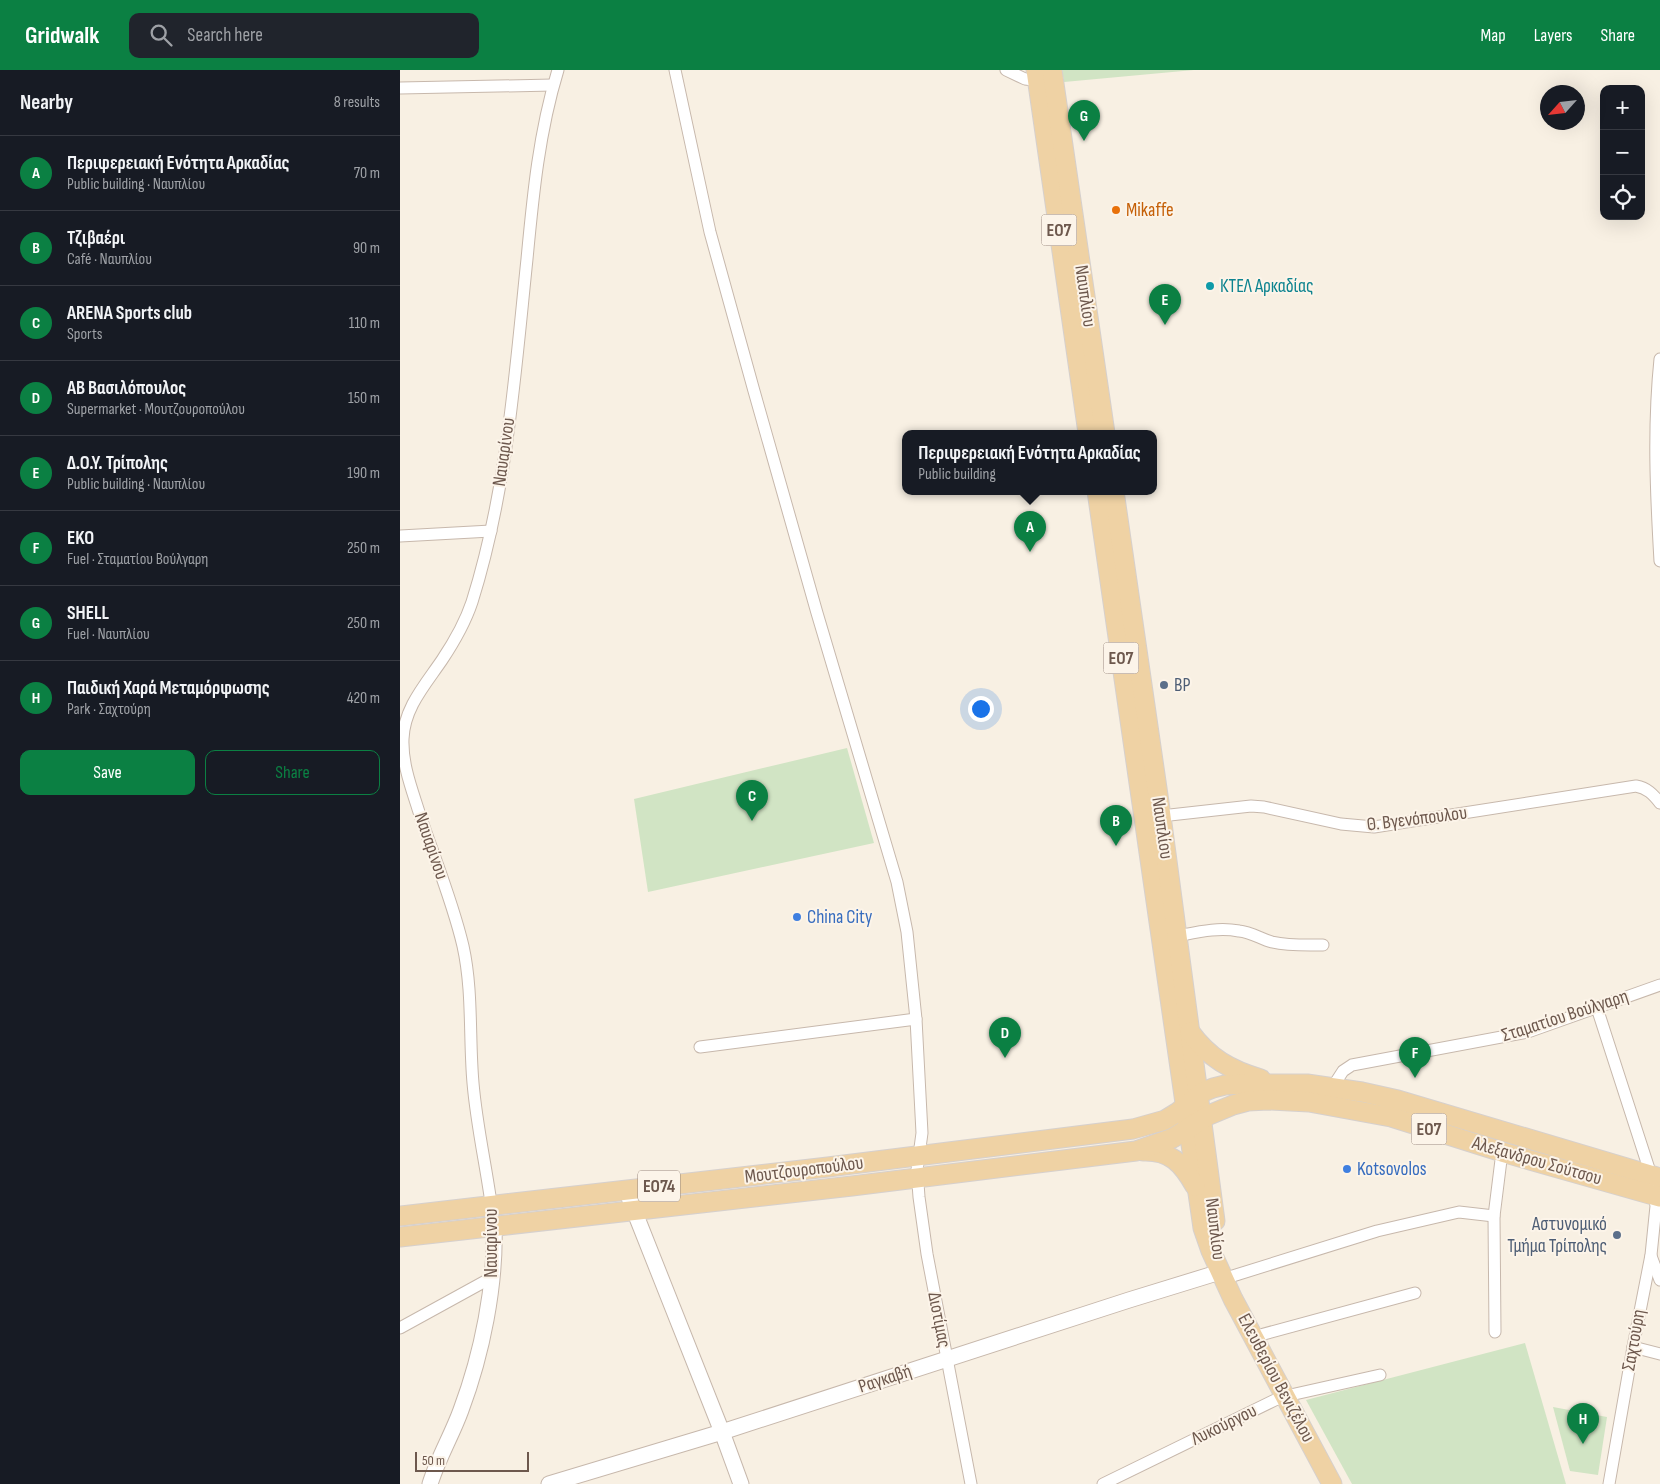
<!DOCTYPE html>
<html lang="en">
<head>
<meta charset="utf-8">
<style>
  :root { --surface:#171b24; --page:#20242c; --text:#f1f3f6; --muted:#9ea1a6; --line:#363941; --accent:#0b8043 }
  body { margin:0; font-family:"Sofia Sans Condensed",sans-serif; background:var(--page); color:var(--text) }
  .controls { position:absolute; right:15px; top:15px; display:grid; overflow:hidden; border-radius:10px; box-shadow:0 5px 20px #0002 }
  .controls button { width:45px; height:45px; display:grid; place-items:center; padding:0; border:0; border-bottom:1px solid var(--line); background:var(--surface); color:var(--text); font:25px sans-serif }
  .compass { position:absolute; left:1140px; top:15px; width:45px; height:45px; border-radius:50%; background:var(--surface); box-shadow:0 5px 20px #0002; rotate:243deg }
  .scale { position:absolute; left:15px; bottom:12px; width:114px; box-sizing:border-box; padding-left:5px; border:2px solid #6d584d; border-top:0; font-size:14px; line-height:18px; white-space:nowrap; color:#6d584d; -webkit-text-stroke:4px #fcf4e9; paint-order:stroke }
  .you { position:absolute; left:580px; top:638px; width:18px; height:18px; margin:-12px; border:4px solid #fff; border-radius:50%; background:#1a73e8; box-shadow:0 0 0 8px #1a73e833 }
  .badge { display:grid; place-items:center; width:32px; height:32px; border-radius:50%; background:var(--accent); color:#fff; font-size:16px; font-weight:700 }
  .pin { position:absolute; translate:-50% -41px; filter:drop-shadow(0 1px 2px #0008) }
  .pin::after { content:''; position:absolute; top:26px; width:18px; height:15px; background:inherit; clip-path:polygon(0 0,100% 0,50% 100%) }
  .popup { position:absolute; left:502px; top:360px; width:255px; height:65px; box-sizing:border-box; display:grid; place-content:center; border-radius:10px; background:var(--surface); filter:drop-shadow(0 1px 4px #0005); font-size:16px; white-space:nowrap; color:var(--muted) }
  .popup b { font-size:19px; color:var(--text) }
  .popup::after { content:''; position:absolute; left:50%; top:100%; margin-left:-10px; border:10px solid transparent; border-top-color:var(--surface) }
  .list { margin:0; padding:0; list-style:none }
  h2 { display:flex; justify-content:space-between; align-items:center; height:65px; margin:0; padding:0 20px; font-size:21px }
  h2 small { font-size:16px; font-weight:400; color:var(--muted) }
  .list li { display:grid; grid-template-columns:32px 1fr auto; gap:15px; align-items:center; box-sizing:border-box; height:75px; padding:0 20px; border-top:1px solid var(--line) }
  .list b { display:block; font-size:19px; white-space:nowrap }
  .list p { margin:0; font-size:16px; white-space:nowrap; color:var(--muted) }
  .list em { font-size:16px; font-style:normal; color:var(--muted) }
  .actions { display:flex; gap:10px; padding:15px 20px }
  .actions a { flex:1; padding:11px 0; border:1px solid var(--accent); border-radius:10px; text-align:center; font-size:18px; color:var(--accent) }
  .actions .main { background:var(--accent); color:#fff }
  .icon { flex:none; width:28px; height:28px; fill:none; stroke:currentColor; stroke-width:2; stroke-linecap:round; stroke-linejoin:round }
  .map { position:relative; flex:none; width:1260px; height:1414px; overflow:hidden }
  header { display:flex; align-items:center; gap:30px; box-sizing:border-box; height:70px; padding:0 25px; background:var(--accent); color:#fff }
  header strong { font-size:24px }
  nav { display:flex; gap:28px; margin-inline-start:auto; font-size:18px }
  .search { width:350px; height:45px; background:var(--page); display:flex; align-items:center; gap:12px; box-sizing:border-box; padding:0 18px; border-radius:10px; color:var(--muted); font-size:19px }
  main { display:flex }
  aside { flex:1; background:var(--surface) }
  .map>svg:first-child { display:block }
  .green { fill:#d1e4c4 }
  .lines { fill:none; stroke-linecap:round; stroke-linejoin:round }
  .minor-casing { stroke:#c7b8ac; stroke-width:13 }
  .tertiary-casing { stroke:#c7b8ac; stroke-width:17 }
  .primary-casing { stroke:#d6d0cd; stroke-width:21 }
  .minor { stroke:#fff; stroke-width:11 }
  .tertiary { stroke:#fff; stroke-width:15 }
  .primary { stroke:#efd2a4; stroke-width:19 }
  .food-dot { fill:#e8710a; stroke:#fcf4e9; stroke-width:2 }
  .culture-dot { fill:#0f9aa8; stroke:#fcf4e9; stroke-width:2 }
  .service-dot { fill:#5c6f8a; stroke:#fcf4e9; stroke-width:2 }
  .shop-dot { fill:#3f7fe0; stroke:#fcf4e9; stroke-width:2 }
  .labels { text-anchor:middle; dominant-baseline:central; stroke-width:4; stroke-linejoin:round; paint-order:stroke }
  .shield { fill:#fcf4e9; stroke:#98877c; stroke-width:1 }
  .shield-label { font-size:18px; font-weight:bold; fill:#6d584d }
  .food-label { font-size:19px; fill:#c56008; stroke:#fcf4e9; text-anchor:start }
  .culture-label { font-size:19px; fill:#0d838f; stroke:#fcf4e9; text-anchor:start }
  .street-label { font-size:19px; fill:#6d584d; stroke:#fcf4e9 }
  .service-label { font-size:19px; fill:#4e5e75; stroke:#fcf4e9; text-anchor:start }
  .shop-label { font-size:19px; fill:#366cbe; stroke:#fcf4e9; text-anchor:start }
</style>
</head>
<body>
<header>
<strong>Gridwalk</strong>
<div class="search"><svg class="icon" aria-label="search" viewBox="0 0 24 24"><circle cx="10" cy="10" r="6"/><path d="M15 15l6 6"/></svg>Search here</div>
<nav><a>Map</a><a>Layers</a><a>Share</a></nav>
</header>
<main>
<aside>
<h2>Nearby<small>8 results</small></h2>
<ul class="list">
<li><span class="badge">A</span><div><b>Περιφερειακή Ενότητα Αρκαδίας</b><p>Public building · Ναυπλίου</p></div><em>70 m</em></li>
<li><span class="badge">B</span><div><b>Τζιβαέρι</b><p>Café · Ναυπλίου</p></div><em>90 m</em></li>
<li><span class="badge">C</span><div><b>ARENA Sports club</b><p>Sports</p></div><em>110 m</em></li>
<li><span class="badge">D</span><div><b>ΑΒ Βασιλόπουλος</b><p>Supermarket · Μουτζουροπούλου</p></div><em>150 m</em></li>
<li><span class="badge">E</span><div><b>Δ.Ο.Υ. Τρίπολης</b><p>Public building · Ναυπλίου</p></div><em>190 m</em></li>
<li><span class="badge">F</span><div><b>EKO</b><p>Fuel · Σταματίου Βούλγαρη</p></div><em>250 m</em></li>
<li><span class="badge">G</span><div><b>SHELL</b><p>Fuel · Ναυπλίου</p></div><em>250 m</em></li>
<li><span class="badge">H</span><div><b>Παιδική Χαρά Μεταμόρφωσης</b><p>Park · Σαχτούρη</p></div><em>420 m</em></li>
</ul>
<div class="actions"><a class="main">Save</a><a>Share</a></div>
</aside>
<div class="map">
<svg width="1260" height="1414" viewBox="0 0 1260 1414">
  <rect width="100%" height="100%" fill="#f8f0e3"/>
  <g class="green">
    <path d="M 662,0 L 794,0 L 664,12 Z"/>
    <path d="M 447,678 L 474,773 L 248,822 L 234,729 Z"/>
    <path d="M 1125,1273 L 1166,1414 L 952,1414 L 906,1330 Z"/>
    <path d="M 1153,1337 L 1207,1347 L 1198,1405 L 1170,1401 Z"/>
  </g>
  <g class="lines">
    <defs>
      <g id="minor">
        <path d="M 275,0 L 310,162 L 354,321 L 417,543 L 497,812 L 507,862 L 516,949 L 522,1063 L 517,1100 L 519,1127 L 527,1184 L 571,1414"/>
        <path d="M 606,0 L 625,9 L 642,11"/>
        <path d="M 0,18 L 153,15"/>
        <path d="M 1260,289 C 1253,357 1256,423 1260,491"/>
        <path d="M 0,466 L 91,461"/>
        <path d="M 761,746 L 851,736 L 864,737 L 941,754 L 974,757 L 1236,716 C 1247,718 1253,724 1260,733"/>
        <path d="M 777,866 C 798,862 818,857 839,861 C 851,862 861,869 872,872 C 890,876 906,875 923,875"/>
        <path d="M 1197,938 L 1251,1105 L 1256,1136 L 1251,1185 L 1233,1277 L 1209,1414"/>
        <path d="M 300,977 L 516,949"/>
        <path d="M 932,1018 L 943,1001 L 952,995 L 1128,962 L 1260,915"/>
        <path d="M 94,1156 C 89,1108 77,1061 73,1013 C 69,968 73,921 63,876 C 52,829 33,785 18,739 C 11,717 2,693 3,669 C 4,638 25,615 42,590 C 54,572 65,553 72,532 C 107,421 115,304 127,189 C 133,125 139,62 158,0"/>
        <path d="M 1251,1186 L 1260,1210"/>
        <path d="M 823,1209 L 977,1161 L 1059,1142 L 1094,1146"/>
        <path d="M 0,1258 L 91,1208"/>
        <path d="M 1095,1262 L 1094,1146 L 1102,1082"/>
        <path d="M 853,1267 L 1015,1223"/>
        <path d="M 1233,1277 L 1260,1284"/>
        <path d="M 703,1414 L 875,1330 L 886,1326 L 980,1305"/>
      </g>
      <g id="tertiary">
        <path d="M 226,1120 L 322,1362 L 341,1414"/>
        <path d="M 30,1414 C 38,1388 52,1365 61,1340 C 82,1284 96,1215 94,1156"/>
        <path d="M 149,1414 L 322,1362 L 729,1230 L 820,1202"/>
      </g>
      <g id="primary">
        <path d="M 636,0 L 688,363"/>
        <path d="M 652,0 L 705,363"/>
        <path d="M 697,421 L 803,1158 L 811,1181 L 833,1229 L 932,1414"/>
        <path d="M 714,421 L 761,746 L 815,1151"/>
        <path d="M 790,962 C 809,988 830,1000 861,1009"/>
        <path d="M 743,1081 C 770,1080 782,1093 795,1116"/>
        <path d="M 0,1146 L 428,1097 L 733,1059 L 765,1050 L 778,1042 L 803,1022 L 813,1018 L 825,1015 L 846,1014 L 907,1014 L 962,1022 L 998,1030 L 1260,1108"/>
        <path d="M 0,1167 L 452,1116 L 736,1081 L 773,1068 L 809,1045 L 833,1035 L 848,1031 L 868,1030 L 909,1032 L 991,1047 L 1102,1082 L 1260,1127"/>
      </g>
    </defs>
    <use href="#minor" class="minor-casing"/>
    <use href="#tertiary" class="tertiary-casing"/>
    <use href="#primary" class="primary-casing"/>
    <use href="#minor" class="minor"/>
    <use href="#tertiary" class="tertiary"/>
    <use href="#primary" class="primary"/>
  </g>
  <circle class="food-dot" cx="716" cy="140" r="5"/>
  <circle class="culture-dot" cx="810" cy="216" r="5"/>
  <g class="service-dot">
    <circle cx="764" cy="615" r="5"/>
    <circle cx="1217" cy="1165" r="5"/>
  </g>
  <g class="shop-dot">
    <circle cx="397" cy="847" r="5"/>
    <circle cx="947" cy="1099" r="5"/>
  </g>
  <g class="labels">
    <g class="shield">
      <rect x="641.5" y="144.5" width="35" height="31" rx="4"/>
      <rect x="703.5" y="572.5" width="35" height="31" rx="4"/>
      <rect x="1011.5" y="1043.5" width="35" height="31" rx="4"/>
      <rect x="238" y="1100.5" width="42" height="31" rx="4"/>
    </g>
    <g class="shield-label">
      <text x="659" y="160">ΕΟ7</text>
      <text x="721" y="588">ΕΟ7</text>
      <text x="1029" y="1059">ΕΟ7</text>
      <text x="259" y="1116">ΕΟ74</text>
    </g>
    <g class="food-label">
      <text x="726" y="140">Mikaffe</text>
    </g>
    <g class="culture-label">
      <text x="820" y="216">ΚΤΕΛ Αρκαδίας</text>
    </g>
    <g class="street-label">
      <text transform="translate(685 226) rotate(82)">Ναυπλίου</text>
      <text transform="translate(104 382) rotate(-82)">Ναυαρίνου</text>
      <text transform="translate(1017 749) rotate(-7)">Θ. Βγενόπουλου</text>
      <text transform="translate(762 758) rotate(82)">Ναυπλίου</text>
      <text transform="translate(31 776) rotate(71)">Ναυαρίνου</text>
      <text transform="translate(1165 946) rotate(-18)">Σταματίου Βούλγαρη</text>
      <text transform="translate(1137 1091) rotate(16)">Αλεξανδρου Σούτσου</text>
      <text transform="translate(404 1100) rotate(-7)">Μουτζουροπούλου</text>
      <text transform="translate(815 1159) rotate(83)">Ναυπλίου</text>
      <text transform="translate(91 1173) rotate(-90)">Ναυαρίνου</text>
      <text transform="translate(539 1250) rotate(79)">Διοτίμας</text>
      <text transform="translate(1234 1270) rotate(-80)">Σαχτούρη</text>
      <text transform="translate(876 1308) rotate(62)">Ελευθερίου Βενιζέλου</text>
      <text transform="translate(485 1309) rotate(-18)">Ραγκαβή</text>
      <text transform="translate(824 1355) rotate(-26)">Λυκούργου</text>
    </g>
    <g class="service-label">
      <text x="774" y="615">BP</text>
      <text x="1207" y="1154" text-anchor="end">Αστυνομικό<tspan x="1207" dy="22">Τμήμα Τρίπολης</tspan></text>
    </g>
    <g class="shop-label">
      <text x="407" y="847">China City</text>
      <text x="957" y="1099">Kotsovolos</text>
    </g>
  </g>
</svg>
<div class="controls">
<button>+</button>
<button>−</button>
<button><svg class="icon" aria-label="locate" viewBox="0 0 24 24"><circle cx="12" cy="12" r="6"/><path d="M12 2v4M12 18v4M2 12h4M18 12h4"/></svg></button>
</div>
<svg class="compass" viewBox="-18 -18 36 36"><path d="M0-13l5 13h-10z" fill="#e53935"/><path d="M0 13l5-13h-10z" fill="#9ea1a6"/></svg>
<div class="scale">50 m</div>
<div class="you"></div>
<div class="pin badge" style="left:630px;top:482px">A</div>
<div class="popup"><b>Περιφερειακή Ενότητα Αρκαδίας</b>Public building</div>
<div class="pin badge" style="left:716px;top:776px">B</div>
<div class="pin badge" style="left:352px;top:751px">C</div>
<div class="pin badge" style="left:605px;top:988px">D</div>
<div class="pin badge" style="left:765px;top:255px">E</div>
<div class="pin badge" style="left:1015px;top:1008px">F</div>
<div class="pin badge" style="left:684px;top:71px">G</div>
<div class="pin badge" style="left:1183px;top:1374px">H</div>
</div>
</main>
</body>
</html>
